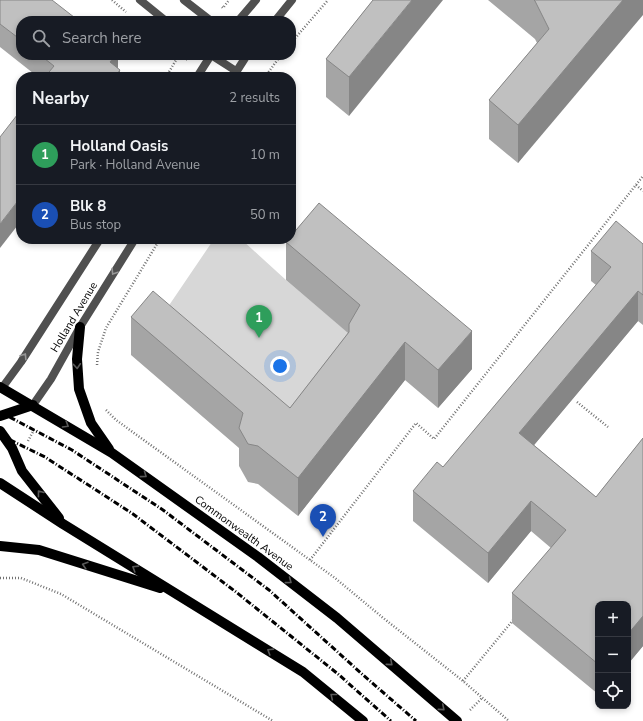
<!DOCTYPE html>
<html lang="en">
<head>
<meta charset="utf-8">
<style>
  :root { --surface:#171b24; --page:#242831; --text:#f1f3f6; --muted:#9ea1a6; --line:#363941; --accent:#8c9099 }
  body { margin:0; font-family:"Nunito Sans",sans-serif; background:var(--page); color:var(--text) }
  .controls { position:absolute; right:12px; bottom:12px; display:grid; overflow:hidden; border-radius:8px; box-shadow:0 2px 6px #0003 }
  .controls button { width:36px; height:36px; display:grid; place-items:center; padding:0; border:0; border-bottom:1px solid var(--line); background:var(--surface); color:var(--text); font:20px sans-serif }
  .you { position:absolute; left:280px; top:366px; width:14px; height:14px; margin:-10px; border:3px solid #fff; border-radius:50%; background:#1a73e8; box-shadow:0 0 0 6px #1a73e833 }
  .badge { display:grid; place-items:center; width:26px; height:26px; border-radius:50%; background:var(--accent); color:#fff; font-size:13px; font-weight:700 }
  .pin { position:absolute; translate:-50% -33px; filter:drop-shadow(0 1px 2px #0008) }
  .pin::after { content:''; position:absolute; top:21px; width:14px; height:12px; background:inherit; clip-path:polygon(0 0,100% 0,50% 100%) }
  .list { margin:0; padding:0; list-style:none }
  h2 { display:flex; justify-content:space-between; align-items:center; height:52px; margin:0; padding:0 16px; font-size:17px }
  h2 small { font-size:13px; font-weight:400; color:var(--muted) }
  .list li { display:grid; grid-template-columns:26px 1fr auto; gap:12px; align-items:center; box-sizing:border-box; height:60px; padding:0 16px; border-top:1px solid var(--line) }
  .list b { display:block; font-size:15px; white-space:nowrap }
  .list p { margin:0; font-size:13px; white-space:nowrap; color:var(--muted) }
  .list em { font-size:13px; font-style:normal; color:var(--muted) }
  .icon { flex:none; width:22px; height:22px; fill:none; stroke:currentColor; stroke-width:2; stroke-linecap:round; stroke-linejoin:round }
  .map { position:relative; flex:none; width:643px; height:721px; overflow:hidden }
  .search { position:absolute; background:var(--surface); box-shadow:0 2px 6px #0003; left:16px; top:16px; width:280px; height:44px; display:flex; align-items:center; gap:10px; box-sizing:border-box; padding:0 14px; border-radius:16px; color:var(--muted); font-size:15px }
  .panel { position:absolute; background:var(--surface); box-shadow:0 2px 6px #0003; left:16px; top:72px; width:280px; height:172px; border-radius:16px }
  .map>svg:first-child { display:block }
  .green { fill:#d7d7d7 }
  .lines { fill:none; stroke-linecap:round; stroke-linejoin:round }
  .path { stroke:#727272; stroke-width:2.5; stroke-dasharray:1 2; stroke-linecap:butt }
  .minor { stroke:#505050; stroke-width:8 }
  .tertiary { stroke:#505050; stroke-width:8 }
  .primary { stroke:#000; stroke-width:10 }
  .rail { stroke:#000; stroke-width:3; stroke-dasharray:6 2 1 2; stroke-linecap:butt }
  .wall { fill:#a5a5a5 }
  .shaded-wall { fill:#868686 }
  .building { fill:#c0c0c0; stroke:#868686 }
  .oneway { stroke:#969696 }
  .oneway2 { stroke:#595959 }
  .labels { text-anchor:middle; dominant-baseline:central; stroke-width:3; stroke-linejoin:round; paint-order:stroke }
  .street-label { font-size:11px; fill:#000; stroke:#fff }
</style>
</head>
<body>
<div class="map">
<svg width="643" height="721" viewBox="0 0 643 721">
  <rect width="100%" height="100%" fill="#fff"/>
  <path class="green" d="M 214,239 L 241,239 L 286,280 L 365,347 L 284,454 L 153,329 Z"/>
  <g class="lines">
    <g class="path">
      <path d="M 112,0 L 126,12"/>
      <path d="M 222,7 L 223,8 L 229,0"/>
      <path d="M 291,43 L 328,0"/>
      <path d="M 179,55 L 187,60"/>
      <path d="M 166,77 L 179,55"/>
      <path d="M 265,77 L 281,55"/>
      <path d="M 636,185 L 643,191"/>
      <path d="M 97,365 L 98,352 L 106,328 L 160,239"/>
      <path d="M 577,402 L 608,427"/>
      <path d="M 106,410 L 116,420 L 335,578 L 382,617 L 463,681 L 509,721"/>
      <path d="M 28,441 L 35,428"/>
      <path d="M 310,560 L 416,423 L 434,439 L 643,176"/>
      <path d="M 0,578 L 21,578 L 61,594 L 273,721"/>
      <path d="M 463,681 L 514,619"/>
      <path d="M 470,710 L 482,698"/>
    </g>
    <g class="minor">
      <path d="M 140,0 L 166,21"/>
      <path d="M 184,0 L 211,21"/>
      <path d="M 211,55 L 236,71"/>
    </g>
    <g class="tertiary">
      <path d="M 238,21 L 256,0"/>
      <path d="M 275,21 L 292,0"/>
      <path d="M 197,77 L 211,55"/>
      <path d="M 233,77 L 247,55"/>
      <path d="M 2,388 L 21,362 L 100,239"/>
      <path d="M 33,405 L 51,379 L 80,327 L 135,239"/>
    </g>
    <g class="primary">
      <path d="M 80,327 L 77,359 L 79,389 L 91,423 L 109,449"/>
      <path d="M 0,387 L 112,453 L 258,557 L 337,618 L 457,721"/>
      <path d="M 0,416 L 33,405"/>
      <path d="M 0,431 L 12,448 L 22,471 L 59,518"/>
      <path d="M 0,483 L 63,524 L 303,672 L 363,721"/>
      <path d="M 0,546 L 39,550 L 160,588"/>
    </g>
    <g class="rail">
      <path d="M 0,412 L 72,450 L 163,510 L 269,590 L 362,674 L 416,721"/>
      <path d="M 0,435 L 45,457 L 133,514 L 236,592 L 338,674 L 391,721"/>
    </g>
  </g>
  <g class="wall">
    <path d="M 0,0 L 21,21 L 21,55 L 118,55 L 118,68 L 120,77 L 38,77 L 0,47 Z"/>
    <path d="M 373,0 L 349,116 L 326,97 L 326,59 Z"/>
    <path d="M 488,0 L 643,0 L 518,163 L 489,139 L 489,100 L 537,43 L 535,39 Z"/>
    <path d="M 286,242 L 472,369 L 438,408 L 405,380 L 298,516 L 258,484 L 248,482 L 239,466 L 239,448 L 131,355 L 131,317 L 290,408 L 348,333 L 286,280 Z"/>
    <path d="M 643,244 L 643,325 L 638,321 L 534,445 L 596,497 L 643,438 L 643,646 L 628,664 L 598,604 L 598,694 L 512,623 L 512,593 L 551,548 L 531,531 L 488,583 L 413,521 L 413,491 L 443,467 L 596,285 L 591,281 L 591,251 Z"/>
  </g>
  <g class="shaded-wall">
    <path d="M 412,0 L 443,0 L 349,116 L 349,77 Z"/>
    <path d="M 623,0 L 643,0 L 643,15 L 518,163 L 518,125 Z"/>
    <path d="M 116,55 L 118,55 L 118,72 L 120,70 L 120,77 L 110,77 L 110,62 Z"/>
    <path d="M 21,197 L 21,221 L 0,248 L 0,224 Z"/>
    <path d="M 638,291 L 638,321 L 519,463 L 519,433 Z"/>
    <path d="M 472,331 L 472,369 L 438,408 L 438,370 Z"/>
    <path d="M 405,342 L 405,380 L 298,516 L 298,478 Z"/>
    <path d="M 531,501 L 531,531 L 488,583 L 488,553 Z"/>
    <path d="M 643,616 L 643,646 L 628,664 L 628,634 Z"/>
  </g>
  <g class="building">
    <path d="M 0,0 L 52,0 L 79,21 L 21,21 L 21,40 L 0,24 Z"/>
    <path d="M 373,0 L 412,0 L 349,77 L 326,59 Z"/>
    <path d="M 534,0 L 623,0 L 518,125 L 489,100 L 549,29 L 535,1 Z"/>
    <path d="M 40,55 L 116,55 L 110,62 L 120,70 L 115,77 L 45,77 L 54,66 Z"/>
    <path d="M 21,110 L 21,197 L 0,224 L 0,137 Z"/>
    <path d="M 319,203 L 472,331 L 438,370 L 405,342 L 298,478 L 258,446 L 248,444 L 239,428 L 243,413 L 131,317 L 153,291 L 290,408 L 349,332 L 349,324 L 360,305 L 286,242 L 288,239 L 291,239 L 291,236 Z"/>
    <path d="M 616,221 L 643,244 L 643,295 L 638,291 L 519,433 L 596,497 L 643,438 L 643,616 L 628,634 L 628,604 L 598,604 L 598,664 L 512,593 L 566,530 L 531,501 L 488,553 L 413,491 L 437,462 L 443,467 L 611,267 L 591,251 Z"/>
  </g>
  <defs><path id="oneway-chevron" d="M-2-3.5L2.5 0L-2 3.5" fill="none" stroke-width="1.6" stroke-linecap="round" stroke-linejoin="round"/></defs>
  <g class="oneway">
    <use href="#oneway-chevron" transform="translate(114 272) rotate(122)"/>
    <use href="#oneway-chevron" transform="translate(24 356) rotate(-57)"/>
  </g>
  <g class="oneway2">
    <use href="#oneway-chevron" transform="translate(77 366) rotate(86)"/>
    <use href="#oneway-chevron" transform="translate(66 425) rotate(31)"/>
    <use href="#oneway-chevron" transform="translate(144 475) rotate(36)"/>
    <use href="#oneway-chevron" transform="translate(40 493) rotate(-128)"/>
    <use href="#oneway-chevron" transform="translate(85 565) rotate(-163)"/>
    <use href="#oneway-chevron" transform="translate(135 568) rotate(-148)"/>
    <use href="#oneway-chevron" transform="translate(289 581) rotate(37)"/>
    <use href="#oneway-chevron" transform="translate(270 651) rotate(-148)"/>
    <use href="#oneway-chevron" transform="translate(390 663) rotate(41)"/>
    <use href="#oneway-chevron" transform="translate(333 696) rotate(-141)"/>
    <use href="#oneway-chevron" transform="translate(442 708) rotate(40)"/>
  </g>
  <g class="labels">
    <g class="street-label">
      <text transform="translate(74 317) rotate(-59)">Holland Avenue</text>
      <text transform="translate(244 533) rotate(36)">Commonwealth Avenue</text>
    </g>
  </g>
</svg>
<div class="controls">
<button>+</button>
<button>−</button>
<button><svg class="icon" aria-label="locate" viewBox="0 0 24 24"><circle cx="12" cy="12" r="6"/><path d="M12 2v4M12 18v4M2 12h4M18 12h4"/></svg></button>
</div>
<div class="you"></div>
<div class="pin badge" style="left:259px;top:338px;background:#2e9e5b">1</div>
<div class="pin badge" style="left:323px;top:537px;background:#1a4fb4">2</div>
<div class="search"><svg class="icon" aria-label="search" viewBox="0 0 24 24"><circle cx="10" cy="10" r="6"/><path d="M15 15l6 6"/></svg>Search here</div>
<section class="panel">
<h2>Nearby<small>2 results</small></h2>
<ul class="list">
<li><span class="badge" style="background:#2e9e5b">1</span><div><b>Holland Oasis</b><p>Park · Holland Avenue</p></div><em>10 m</em></li>
<li><span class="badge" style="background:#1a4fb4">2</span><div><b>Blk 8</b><p>Bus stop</p></div><em>50 m</em></li>
</ul>
</section>
</div>
</body>
</html>
